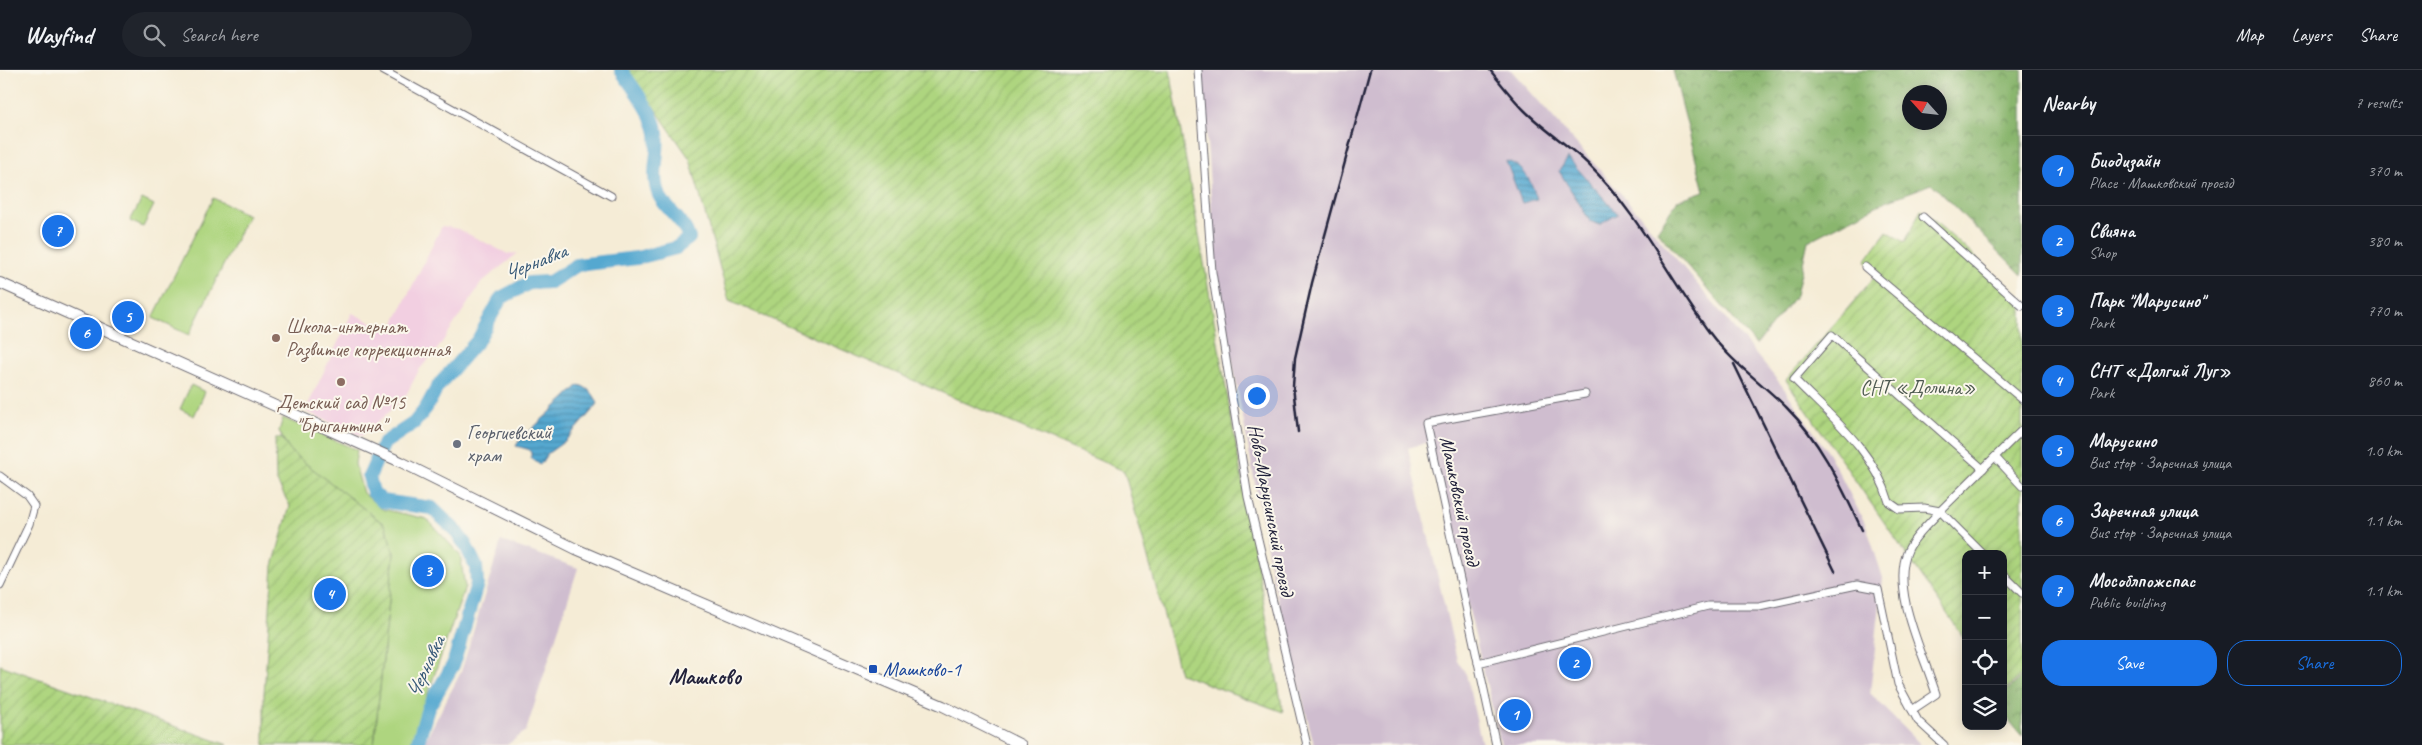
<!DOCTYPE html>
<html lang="en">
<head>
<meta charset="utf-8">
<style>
  :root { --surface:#171b24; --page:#20242c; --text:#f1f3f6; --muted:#9ea1a6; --line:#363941; --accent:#1a73e8 }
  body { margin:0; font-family:Caveat,sans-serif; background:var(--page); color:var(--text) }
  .controls { position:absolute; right:15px; bottom:15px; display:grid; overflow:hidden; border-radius:10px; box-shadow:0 2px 12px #0003 }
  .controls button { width:45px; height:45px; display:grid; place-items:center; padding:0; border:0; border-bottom:1px solid var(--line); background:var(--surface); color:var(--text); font:25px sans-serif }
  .compass { position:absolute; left:1902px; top:15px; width:45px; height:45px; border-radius:50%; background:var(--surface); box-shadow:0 2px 12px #0003; rotate:297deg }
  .you { position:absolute; left:1256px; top:325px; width:18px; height:18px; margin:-12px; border:4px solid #fff; border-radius:50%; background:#1a73e8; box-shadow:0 0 0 8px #1a73e833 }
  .badge { display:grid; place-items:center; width:32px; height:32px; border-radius:50%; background:var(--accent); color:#fff; font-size:16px; font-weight:700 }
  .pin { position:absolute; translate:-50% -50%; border:2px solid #fff; box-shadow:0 1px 5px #0006 }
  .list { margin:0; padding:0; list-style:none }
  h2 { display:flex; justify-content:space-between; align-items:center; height:65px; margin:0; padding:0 20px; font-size:21px }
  h2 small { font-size:16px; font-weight:400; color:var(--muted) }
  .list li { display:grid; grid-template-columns:32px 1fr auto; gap:15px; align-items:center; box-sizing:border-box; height:70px; padding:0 20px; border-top:1px solid var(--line) }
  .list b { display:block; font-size:19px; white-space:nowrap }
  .list p { margin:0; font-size:16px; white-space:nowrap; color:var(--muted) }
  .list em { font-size:16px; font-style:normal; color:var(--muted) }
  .actions { display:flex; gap:10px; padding:15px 20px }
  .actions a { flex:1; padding:11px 0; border:1px solid var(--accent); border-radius:20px; text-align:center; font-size:18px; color:var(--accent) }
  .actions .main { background:var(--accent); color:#fff }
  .icon { flex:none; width:28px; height:28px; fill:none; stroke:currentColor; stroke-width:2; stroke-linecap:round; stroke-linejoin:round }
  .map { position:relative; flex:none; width:2022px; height:675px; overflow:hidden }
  header { display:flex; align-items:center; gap:30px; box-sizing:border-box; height:70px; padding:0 25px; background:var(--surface); border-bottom:1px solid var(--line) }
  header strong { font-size:24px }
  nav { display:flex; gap:28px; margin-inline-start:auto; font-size:18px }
  .search { width:350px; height:45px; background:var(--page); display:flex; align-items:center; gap:12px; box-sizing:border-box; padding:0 18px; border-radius:28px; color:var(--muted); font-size:19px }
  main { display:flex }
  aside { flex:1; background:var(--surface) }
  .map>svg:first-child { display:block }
  .built { fill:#f2cfe1 }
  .industrial { fill:#cfbdcf }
  .forest { fill:url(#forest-crowns); stroke:#566c54; fill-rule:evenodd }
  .park { fill:#aed57f; stroke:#687c5d }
  .garden { fill:url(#garden-furrows); stroke:#687c5d }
  .water { fill:url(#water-rules); stroke:#3c6586 }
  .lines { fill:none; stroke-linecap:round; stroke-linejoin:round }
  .river { stroke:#55a8d0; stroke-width:14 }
  .street-casing { stroke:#6c6971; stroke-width:9 }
  .secondary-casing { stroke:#6c6971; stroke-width:12 }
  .street { stroke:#fff; stroke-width:7 }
  .secondary { stroke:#fff; stroke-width:10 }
  .rail { stroke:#22223b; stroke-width:2.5 }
  .education-dot { fill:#8d6e63; stroke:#fbf7ec; stroke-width:2 }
  .worship-dot { fill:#6b7280; stroke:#fbf7ec; stroke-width:2 }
  .transit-dot { fill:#1a4fb4; stroke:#fbf7ec; stroke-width:2 }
  .labels { text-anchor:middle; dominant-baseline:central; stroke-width:4; stroke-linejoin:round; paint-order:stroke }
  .education-label { font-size:20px; fill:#785e54; stroke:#fbf7ec; text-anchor:start }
  .park-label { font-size:20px; fill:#4c584f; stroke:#fbf7ec }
  .worship-label { font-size:20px; fill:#5b616d; stroke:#fbf7ec; text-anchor:start }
  .street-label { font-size:20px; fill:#22223b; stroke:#fbf7ec }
  .transit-label { font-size:20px; fill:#164399; stroke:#fbf7ec; text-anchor:start }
  .water-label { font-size:21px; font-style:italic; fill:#365877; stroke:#fbf7ec }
  .quarter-label { font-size:22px; font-weight:bold; fill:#22223b; stroke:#fbf7ec }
</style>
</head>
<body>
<header>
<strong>Wayfind</strong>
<div class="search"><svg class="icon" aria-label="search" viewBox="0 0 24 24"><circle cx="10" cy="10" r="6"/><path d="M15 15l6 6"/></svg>Search here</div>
<nav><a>Map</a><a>Layers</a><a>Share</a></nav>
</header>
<main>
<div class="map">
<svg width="2022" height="675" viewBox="0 0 2022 675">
  <defs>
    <pattern id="forest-crowns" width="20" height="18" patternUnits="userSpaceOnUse" patternTransform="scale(1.25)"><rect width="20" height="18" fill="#8ab66e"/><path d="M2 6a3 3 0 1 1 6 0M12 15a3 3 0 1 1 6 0" fill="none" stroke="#70945c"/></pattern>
    <pattern id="garden-furrows" width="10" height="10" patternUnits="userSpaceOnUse" patternTransform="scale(1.25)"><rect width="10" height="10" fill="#aed57f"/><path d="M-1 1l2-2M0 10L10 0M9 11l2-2" fill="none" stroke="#95b76f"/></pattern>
    <pattern id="water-rules" width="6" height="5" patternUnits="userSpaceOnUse" patternTransform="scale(1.25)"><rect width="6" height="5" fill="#55a8d0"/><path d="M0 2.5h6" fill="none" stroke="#4688aa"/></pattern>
  </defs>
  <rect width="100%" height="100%" fill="#fbf7ec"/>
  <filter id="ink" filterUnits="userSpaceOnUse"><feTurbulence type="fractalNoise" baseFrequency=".02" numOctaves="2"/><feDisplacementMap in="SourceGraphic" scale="10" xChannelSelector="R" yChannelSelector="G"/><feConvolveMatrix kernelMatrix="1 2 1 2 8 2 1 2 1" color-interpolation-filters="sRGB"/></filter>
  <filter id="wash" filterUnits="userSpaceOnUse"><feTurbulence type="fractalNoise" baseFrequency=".0096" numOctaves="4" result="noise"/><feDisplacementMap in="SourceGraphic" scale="20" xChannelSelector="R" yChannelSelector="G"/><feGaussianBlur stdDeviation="1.12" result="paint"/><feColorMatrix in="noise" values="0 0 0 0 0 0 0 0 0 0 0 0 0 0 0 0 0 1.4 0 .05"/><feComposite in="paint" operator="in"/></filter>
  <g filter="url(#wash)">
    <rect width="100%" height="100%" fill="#f5ecd6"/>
    <path class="built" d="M 442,156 L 458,159 L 508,184 L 518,183 L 482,212 L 439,277 L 419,300 L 405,327 L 370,359 L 361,366 L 305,341 L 352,243 L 390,261 Z"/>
    <g class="industrial">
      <path d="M 1202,0 L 1511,0 L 1638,143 L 1783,317 L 1829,384 L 1866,455 L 1883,508 L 1870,623 L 1921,675 L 1501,675 L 1429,372 L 1408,378 L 1457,590 L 1466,604 L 1482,675 L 1314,675 L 1273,510 L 1216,202 Z"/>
      <path d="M 501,471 L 578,498 L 526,661 L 507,675 L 423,675 L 461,602 Z"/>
    </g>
    <g class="forest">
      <path d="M 1673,0 L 2022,0 L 2022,205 L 1932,114 L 1886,131 L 1808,171 L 1796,225 L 1756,275 L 1657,161 L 1678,130 L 1704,121 ZM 1910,22 L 1940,22 L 1940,52 L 1910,52 Z"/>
      <path d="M 2022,607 L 2022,666 L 2003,643 L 2003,624 Z"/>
    </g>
    <g class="park">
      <path d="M 213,128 L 248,145 L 189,265 L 153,248 Z"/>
      <path d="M 142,129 L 154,135 L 143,157 L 130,151 Z"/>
      <path d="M 191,315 L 205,322 L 194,346 L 180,339 Z"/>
      <path d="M 283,348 L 357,380 L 355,394 L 363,423 L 382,439 L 427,449 L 460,485 L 465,517 L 410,675 L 374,675 L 394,483 L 385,455 L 290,382 L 279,361 Z"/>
    </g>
    <g class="garden">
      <path d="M 628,0 L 1170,0 L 1283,642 L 1180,604 L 1124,401 L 729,231 L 690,89 Z"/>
      <path d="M 1921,139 L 2022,229 L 2022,605 L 2003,622 L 2003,484 L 1966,484 L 1966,571 L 1786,310 L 1879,202 L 1865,191 L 1887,161 L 1905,172 Z"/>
      <path d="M 281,367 L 291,382 L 385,455 L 394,483 L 374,675 L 264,675 L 264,624 L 273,496 L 290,436 L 276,410 L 275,369 Z"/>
      <path d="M 0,595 L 228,675 L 0,675 Z"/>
    </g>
    <g class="water">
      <path d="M 1568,88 L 1618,144 L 1599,155 L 1590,151 L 1559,101 Z"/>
      <path d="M 1506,91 C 1524,95 1532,113 1537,129 L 1522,133 Z"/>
      <path d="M 579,315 C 589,318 595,325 598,334 L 565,371 L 547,384 L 540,395 L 531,388 L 531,382 L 527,379 L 516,376 L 519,371 Z"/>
    </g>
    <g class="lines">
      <path class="river" d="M 417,675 L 428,638 L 453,595 L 477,514 L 476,496 L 465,474 L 454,459 L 432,438 L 382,431 L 373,422 L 369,407 L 384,373 L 414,353 L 426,338 L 438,316 L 478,270 L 501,228 L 529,213 L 550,212 L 577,195 L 637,188 L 676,178 L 689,168 C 684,150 667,141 659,125 C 650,106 660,83 657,63 C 654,43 632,17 621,0"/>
    </g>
  </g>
  <g filter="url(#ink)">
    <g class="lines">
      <defs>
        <g id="street">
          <path d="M 382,0 L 611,126"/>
          <path d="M 1198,0 L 1212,202 L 1248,427 L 1307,675"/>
          <path d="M 1923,147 L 2022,236"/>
          <path d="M 1865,197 L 2022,329"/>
          <path d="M 1995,387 L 2022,416"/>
          <path d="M 0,406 L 27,426 L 34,436 L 29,454 L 0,515"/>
          <path d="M 1983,484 L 1940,441 L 2022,360"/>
          <path d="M 2003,504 L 2022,523"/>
          <path d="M 1478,593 L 1708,536 L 1759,536 L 1857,515 L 1878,519 L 1898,614 L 1918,651 L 1944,675"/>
          <path d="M 1912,640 L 1936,624 C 1924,584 1890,520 1908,480 C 1914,466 1930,453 1940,441 L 1924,438 L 1899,439 L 1889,432 C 1875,381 1830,346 1794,309 L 1832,265 L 1983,399"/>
          <path d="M 1496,675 L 1426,353 L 1585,324"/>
        </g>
        <path id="secondary" d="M 0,213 L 401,392 L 576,479 L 943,636 L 1021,675"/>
      </defs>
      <use href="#street" class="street-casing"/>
      <use href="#secondary" class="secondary-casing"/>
      <use href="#street" class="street"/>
      <use href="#secondary" class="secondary"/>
      <g class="rail">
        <path d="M 1490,0 C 1501,14 1512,28 1524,40 C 1544,60 1568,75 1588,94 C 1638,143 1668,206 1709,262 C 1731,292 1761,312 1787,338 C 1822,373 1841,416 1862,460"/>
        <path d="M 1734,294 L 1835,501"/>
        <path d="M 1298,362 L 1293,316 L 1295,288 L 1312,213 L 1370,0"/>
      </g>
    </g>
  </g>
  <g class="education-dot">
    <circle cx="276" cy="268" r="5"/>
    <circle cx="341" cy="312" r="5"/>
  </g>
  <circle class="worship-dot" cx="457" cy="374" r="5"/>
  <rect class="transit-dot" x="868" y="594" width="10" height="10" rx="2.5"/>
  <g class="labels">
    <g class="education-label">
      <text x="286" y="256">Школа-интернат<tspan x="286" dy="23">Развитие коррекционная</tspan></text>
      <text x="341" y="332" text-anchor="middle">Детский сад №15<tspan x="341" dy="23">"Бригантина"</tspan></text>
    </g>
    <g class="park-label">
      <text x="1918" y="317">СНТ «Долина»</text>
    </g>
    <g class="worship-label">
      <text x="467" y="362">Георгиевский<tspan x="467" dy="23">храм</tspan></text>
    </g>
    <g class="street-label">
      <text transform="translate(1460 431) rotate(78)">Машковский проезд</text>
      <text transform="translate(1271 440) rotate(79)">Ново-Марусинский проезд</text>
    </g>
    <g class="transit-label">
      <text x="883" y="599">Машково-1</text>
    </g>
    <g class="water-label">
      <text transform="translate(535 192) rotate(-22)">Чернавка</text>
      <text transform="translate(425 597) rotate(-65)">Чернавка</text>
    </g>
    <g class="quarter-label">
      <text x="705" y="607">Машково</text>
    </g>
  </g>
</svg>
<div class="controls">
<button>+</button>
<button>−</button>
<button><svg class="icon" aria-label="locate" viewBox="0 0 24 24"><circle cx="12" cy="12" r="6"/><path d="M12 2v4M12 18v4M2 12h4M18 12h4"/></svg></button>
<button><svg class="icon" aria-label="layers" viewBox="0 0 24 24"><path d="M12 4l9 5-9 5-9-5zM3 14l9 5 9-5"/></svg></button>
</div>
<svg class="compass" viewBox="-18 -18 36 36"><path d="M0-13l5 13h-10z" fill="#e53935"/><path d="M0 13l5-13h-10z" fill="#9ea1a6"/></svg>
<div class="you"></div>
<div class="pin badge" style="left:1515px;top:645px">1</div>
<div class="pin badge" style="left:1575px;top:593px">2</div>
<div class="pin badge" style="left:428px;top:501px">3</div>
<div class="pin badge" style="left:330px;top:524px">4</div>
<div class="pin badge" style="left:128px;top:247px">5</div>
<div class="pin badge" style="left:86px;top:263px">6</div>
<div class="pin badge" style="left:58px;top:161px">7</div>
</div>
<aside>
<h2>Nearby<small>7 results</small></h2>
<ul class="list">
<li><span class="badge">1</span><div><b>Биодизайн</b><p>Place · Машковский проезд</p></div><em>370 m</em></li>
<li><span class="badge">2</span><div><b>Свияна</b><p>Shop</p></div><em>380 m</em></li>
<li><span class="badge">3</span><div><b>Парк &quot;Марусино&quot;</b><p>Park</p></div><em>770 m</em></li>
<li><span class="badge">4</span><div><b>СНТ «Долгий Луг»</b><p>Park</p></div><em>860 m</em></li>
<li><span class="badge">5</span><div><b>Марусино</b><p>Bus stop · Заречная улица</p></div><em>1.0 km</em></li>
<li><span class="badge">6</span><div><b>Заречная улица</b><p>Bus stop · Заречная улица</p></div><em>1.1 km</em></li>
<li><span class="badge">7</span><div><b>Мособлпожспас</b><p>Public building</p></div><em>1.1 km</em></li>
</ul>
<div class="actions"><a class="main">Save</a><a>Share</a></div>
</aside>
</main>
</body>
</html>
